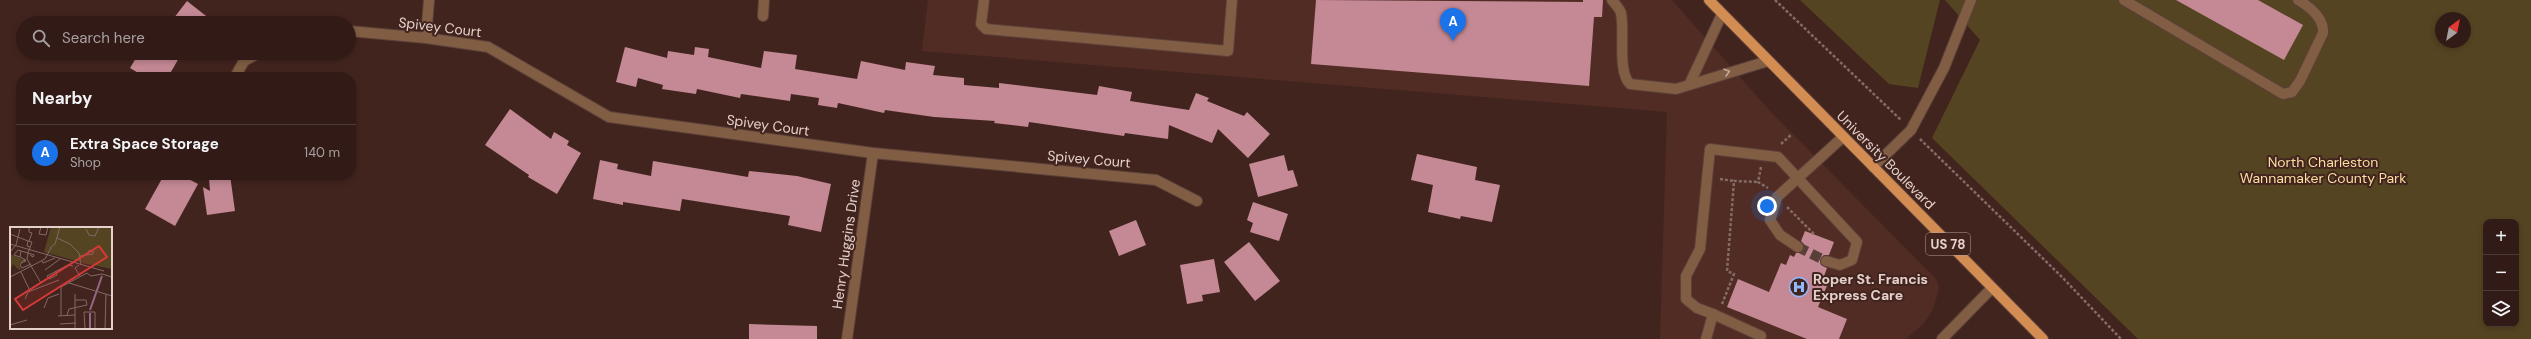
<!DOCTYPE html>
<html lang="en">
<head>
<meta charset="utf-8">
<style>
  :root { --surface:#321b16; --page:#3a241f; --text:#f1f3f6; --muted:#a8a1a1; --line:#4d3935; --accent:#1a73e8 }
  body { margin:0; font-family:"DM Sans",sans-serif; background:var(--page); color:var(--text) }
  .controls { position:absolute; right:12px; bottom:12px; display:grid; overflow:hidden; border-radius:8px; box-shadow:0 2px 6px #0003 }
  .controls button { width:36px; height:36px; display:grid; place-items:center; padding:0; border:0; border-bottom:1px solid var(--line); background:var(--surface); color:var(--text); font:20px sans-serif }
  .compass { position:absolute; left:2435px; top:12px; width:36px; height:36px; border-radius:50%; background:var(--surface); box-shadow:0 2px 6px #0003; rotate:32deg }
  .you { position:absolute; left:1767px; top:206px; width:14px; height:14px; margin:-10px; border:3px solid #fff; border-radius:50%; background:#1a73e8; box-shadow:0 0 0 6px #1a73e833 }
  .badge { display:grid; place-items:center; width:26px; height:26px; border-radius:50%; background:var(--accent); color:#fff; font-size:13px; font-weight:700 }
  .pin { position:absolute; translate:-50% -33px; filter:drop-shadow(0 1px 2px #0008) }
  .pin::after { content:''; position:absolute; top:21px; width:14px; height:12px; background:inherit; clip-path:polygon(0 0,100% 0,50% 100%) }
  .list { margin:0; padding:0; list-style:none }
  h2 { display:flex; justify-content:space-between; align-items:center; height:52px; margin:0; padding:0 16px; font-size:17px }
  h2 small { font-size:13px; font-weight:400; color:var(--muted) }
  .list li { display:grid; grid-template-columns:26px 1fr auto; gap:12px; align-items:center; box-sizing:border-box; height:56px; padding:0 16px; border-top:1px solid var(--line) }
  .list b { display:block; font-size:15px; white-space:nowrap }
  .list p { margin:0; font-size:13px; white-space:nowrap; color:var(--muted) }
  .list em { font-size:13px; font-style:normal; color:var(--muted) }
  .icon { flex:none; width:22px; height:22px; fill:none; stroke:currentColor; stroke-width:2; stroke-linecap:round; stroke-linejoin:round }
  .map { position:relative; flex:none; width:2531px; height:339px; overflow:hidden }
  .search { position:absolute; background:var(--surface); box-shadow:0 2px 6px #0003; left:16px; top:16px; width:340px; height:44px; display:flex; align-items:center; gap:10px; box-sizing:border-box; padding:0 14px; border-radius:22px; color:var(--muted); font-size:15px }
  .panel { position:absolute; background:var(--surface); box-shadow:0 2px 6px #0003; left:16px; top:72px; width:340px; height:108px; border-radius:16px }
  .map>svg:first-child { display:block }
  .built { fill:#512c25 }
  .green { fill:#542; fill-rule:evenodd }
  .building { fill:#c48995 }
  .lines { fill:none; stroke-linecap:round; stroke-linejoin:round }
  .minor-tunnel { stroke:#5a3e38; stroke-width:10; stroke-dasharray:10 5; stroke-linecap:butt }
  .minor-casing { stroke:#5c403a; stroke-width:12 }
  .major-casing { stroke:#5c403a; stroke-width:12 }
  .path { stroke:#846b65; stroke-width:2.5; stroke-dasharray:3 2; stroke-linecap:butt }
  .minor { stroke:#815e43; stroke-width:10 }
  .major { stroke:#d38c52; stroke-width:10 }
  .oneway { stroke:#c2a99c }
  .labels { text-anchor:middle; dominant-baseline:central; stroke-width:4; stroke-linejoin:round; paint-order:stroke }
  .shield { fill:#42241e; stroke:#b49d98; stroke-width:1 }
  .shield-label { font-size:13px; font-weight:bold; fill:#e5d1cc }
  .street-label { font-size:14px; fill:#e5d1cc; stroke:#42241e }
  .park-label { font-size:14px; fill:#fcdea2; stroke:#42241e }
  .poi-label { font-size:14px; font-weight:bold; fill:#e5d1cc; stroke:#42241e; text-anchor:start }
  .inset-river { fill:none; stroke:#966786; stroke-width:2 }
  .inset-road { fill:none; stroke:#836964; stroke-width:1 }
  .view { fill:#d83938; fill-opacity:0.15; stroke:#d83938; stroke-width:2 }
  .inset-edge { fill:none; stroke:#e5d1cc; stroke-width:2 }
</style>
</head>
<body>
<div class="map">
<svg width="2531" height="339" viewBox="0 0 2531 339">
  <rect width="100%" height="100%" fill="#42241e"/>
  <path class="built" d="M 928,0 L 1672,0 L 1769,110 L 1935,278 L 1939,286 L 1936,300 L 1931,313 L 1924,323 L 1906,339 L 1660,339 L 1667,112 L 922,51 Z"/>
  <g class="green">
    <path d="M 1800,0 L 1940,0 L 1918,88 L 1889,84 Z"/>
    <path d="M 1945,0 L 2531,0 L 2531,339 L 2138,339 L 1932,138 L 1980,40 ZM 2441,18 L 2465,18 L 2465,42 L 2441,42 ZM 2486,222 L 2516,222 L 2516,324 L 2486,324 Z"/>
  </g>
  <g class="building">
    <path d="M 1316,0 L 1583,2 L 1583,0 L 1603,0 L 1602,17 L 1594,17 L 1589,86 L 1311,64 Z"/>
    <path d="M 2176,0 L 2258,0 L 2303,25 L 2284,60 Z"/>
    <path d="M 187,1 L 215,23 L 170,23 Z"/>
    <path d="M 625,47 L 667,58 L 668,51 L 694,55 L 695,47 L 709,49 L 708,57 L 761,68 L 764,51 L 797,55 L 795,69 L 857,79 L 861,61 L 905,70 L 906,62 L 935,66 L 933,75 L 964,78 L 964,85 L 999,88 L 999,83 L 1097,95 L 1099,86 L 1132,92 L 1130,101 L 1189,110 L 1196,93 L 1209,98 L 1207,101 L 1244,116 L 1247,112 L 1270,134 L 1248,158 L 1218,129 L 1212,143 L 1169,125 L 1168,139 L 1125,133 L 1124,136 L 1029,122 L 1028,127 L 994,123 L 995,121 L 934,117 L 885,110 L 884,113 L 838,103 L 837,108 L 818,105 L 819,98 L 791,94 L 790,101 L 741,94 L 740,98 L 697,89 L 696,94 L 662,89 L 663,85 L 638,78 L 636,87 L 616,82 Z"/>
    <path d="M 139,53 L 170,53 L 179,58 L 168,77 L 145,77 L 130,68 Z"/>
    <path d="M 510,109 L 551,139 L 554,132 L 569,141 L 567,145 L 581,153 L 557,194 L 528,177 L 529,175 L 485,145 Z"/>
    <path d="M 1417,154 L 1477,167 L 1475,180 L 1500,185 L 1492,222 L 1461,216 L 1460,219 L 1428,212 L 1433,185 L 1411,180 Z"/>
    <path d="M 1284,155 L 1288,171 L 1293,170 L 1298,186 L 1258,197 L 1249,164 Z"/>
    <path d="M 600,160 L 618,164 L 617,169 L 651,176 L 653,161 L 748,177 L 749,171 L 797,176 L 831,184 L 821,232 L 788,225 L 790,216 L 682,199 L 680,211 L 623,202 L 623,205 L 593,199 Z"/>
    <path d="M 164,175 L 181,175 L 198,184 L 175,226 L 145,209 Z"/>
    <path d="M 230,175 L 235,211 L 207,215 L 203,187 L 210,191 L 209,178 Z"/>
    <path d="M 1253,202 L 1288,214 L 1279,241 L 1250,232 L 1253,223 L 1247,220 Z"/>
    <path d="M 1136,220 L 1146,245 L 1119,256 L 1109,231 Z"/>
    <path d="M 1805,231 L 1834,242 L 1829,255 L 1824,255 L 1820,260 L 1821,265 L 1827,268 L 1823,279 L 1829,281 L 1818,307 L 1847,319 L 1839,339 L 1807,339 L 1727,307 L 1738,279 L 1769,292 L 1781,263 L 1786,265 L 1790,255 L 1794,257 L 1796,253 L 1804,250 L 1804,244 L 1801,241 Z"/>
    <path d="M 1249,242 L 1280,281 L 1255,301 L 1224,262 Z"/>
    <path d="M 1214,259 L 1220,292 L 1202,295 L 1203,301 L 1187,304 L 1180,265 Z"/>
    <path d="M 749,324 L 817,326 L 817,339 L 749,339 Z"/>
  </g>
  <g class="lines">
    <path class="minor-tunnel" d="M 1798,247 L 1826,261"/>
    <defs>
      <g id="minor">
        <path d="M 984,0 L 981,24 L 986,29 L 1228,51 L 1232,0"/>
        <path d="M 1612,0 C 1615,4 1620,9 1621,13 C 1625,32 1617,71 1630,84 L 1676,89 L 1768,61"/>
        <path d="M 2124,0 L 2283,94 L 2292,92 L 2300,81 L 2323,33 C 2324,18 2310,7 2298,0"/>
        <path d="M 763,16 L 764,0"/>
        <path d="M 349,31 L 426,38 L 488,47 L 609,117 L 873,153 L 1156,180 L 1197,201"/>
        <path d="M 426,38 L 429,0"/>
        <path d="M 235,77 L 244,61 L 259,53"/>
        <path d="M 1690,83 L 1722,14"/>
        <path d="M 1873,167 L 1911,130 L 1944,68 L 1971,0"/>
        <path d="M 1798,247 L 1780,235 L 1770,220 L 1777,197 L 1843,137"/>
        <path d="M 1713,314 L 1761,336"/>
        <path d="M 847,339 L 873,153"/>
        <path d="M 1706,339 L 1713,314 L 1697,308 L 1686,299 L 1686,276 L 1700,249 L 1710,149 L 1778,157 L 1857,242 L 1852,260 L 1840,265 L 1826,261"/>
        <path d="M 1942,339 L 1992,288"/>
      </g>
      <path id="major" d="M 1709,0 L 2043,339"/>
    </defs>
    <use href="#minor" class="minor-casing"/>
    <use href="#major" class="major-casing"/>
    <g class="path">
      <path d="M 1775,0 L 1901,120"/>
      <path d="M 1920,139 L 2061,276 L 2121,339"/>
      <path d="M 1781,144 L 1792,134"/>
      <path d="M 1761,167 L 1758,182 L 1768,188"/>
      <path d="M 1720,179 L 1734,181"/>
      <path d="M 1787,207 L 1815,235"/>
      <path d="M 1722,304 L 1734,274 L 1727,271 L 1734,181 L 1758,182"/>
    </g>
    <use href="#minor" class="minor"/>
    <use href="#major" class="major"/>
  </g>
  <defs><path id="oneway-chevron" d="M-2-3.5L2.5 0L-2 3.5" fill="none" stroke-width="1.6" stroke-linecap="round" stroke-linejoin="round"/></defs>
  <use class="oneway" href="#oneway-chevron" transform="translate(1727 72) rotate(-16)"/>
  <defs>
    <symbol id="hospital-ring" viewBox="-11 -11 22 22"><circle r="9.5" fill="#42241e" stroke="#91b8fd" stroke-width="1.5"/><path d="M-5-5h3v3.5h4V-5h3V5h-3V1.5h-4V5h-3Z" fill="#91b8fd"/></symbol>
  </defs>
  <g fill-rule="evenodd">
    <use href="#hospital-ring" x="1788" y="276" width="22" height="22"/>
  </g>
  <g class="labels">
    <rect class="shield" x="1926" y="233" width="44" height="22" rx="3"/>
    <g class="shield-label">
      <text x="1948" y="244">US 78</text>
    </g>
    <g class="street-label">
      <text transform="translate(440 27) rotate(7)">Spivey Court</text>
      <text transform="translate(768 125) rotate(8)">Spivey Court</text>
      <text transform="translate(1089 159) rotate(5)">Spivey Court</text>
      <text transform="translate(1886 160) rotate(45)">University Boulevard</text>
      <text transform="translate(846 244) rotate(-82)">Henry Huggins Drive</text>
    </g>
    <g class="park-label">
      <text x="2323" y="162">North Charleston<tspan x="2323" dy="16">Wannamaker County Park</tspan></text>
    </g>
    <g class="poi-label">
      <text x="1813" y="279">Roper St. Francis<tspan x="1813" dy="16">Express Care</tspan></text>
    </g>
  </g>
  <g transform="translate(10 227)">
    <rect width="102" height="102" fill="#42241e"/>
    <path d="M 41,0 L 102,0 L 102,42 L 72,36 L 70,31 L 70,35 L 34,25 ZM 0,27 L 12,32 L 9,38 L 11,42 L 9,43 L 3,37 L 0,43 Z" fill="#542"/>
    <path class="inset-river" d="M 80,83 L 92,49M 80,86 L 80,102"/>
    <path class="inset-road" d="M 19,0 L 19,5 L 22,6 L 19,14M 31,0 L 29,7 L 36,8 L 38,0M 76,2 L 79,8 L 85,9 L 89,0M 0,7 L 18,14M 47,11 L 60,17 L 69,26 L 71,38M 0,17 L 94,44M 40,21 L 45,17 L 50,0M 11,24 L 18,26 L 17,32 L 31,56M 0,25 L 6,18 L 10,2M 20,28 L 23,30 L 24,28 L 18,26 L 22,15 L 18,14 L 17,19 L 20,20M 70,29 L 83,27 L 83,24 L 78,24M 10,30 L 4,28 L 8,23 L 11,24 L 10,30 L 16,33M 32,34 L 33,36 L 45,31M 11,36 L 16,34 L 13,33 L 10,38 L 12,41 L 21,37M 69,38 L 65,41 L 70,49M 35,43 L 50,32M 11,45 L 20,64M 46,45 L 47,48 L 39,52 L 37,49 L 58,38 L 63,39M 77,46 L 81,49 L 92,47 L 102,50M 0,50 L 35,32 L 41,21M 59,56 L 102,69M 96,67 L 95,102 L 101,102M 15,72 L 18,65 L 49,53M 34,81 L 38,71 L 49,67M 57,88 L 59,82 L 77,78 L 76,73 L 65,73M 48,89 L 65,88M 51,89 L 51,60 L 77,46M 50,97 L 66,96M 0,98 L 17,93M 65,102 L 65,67M 75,102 L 74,85 L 85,85 L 85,102"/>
    <path class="view" d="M 89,19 L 97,30 L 13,83 L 5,72 Z"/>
    <rect width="102" height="102" class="inset-edge"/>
  </g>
</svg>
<div class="controls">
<button>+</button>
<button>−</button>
<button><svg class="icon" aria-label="layers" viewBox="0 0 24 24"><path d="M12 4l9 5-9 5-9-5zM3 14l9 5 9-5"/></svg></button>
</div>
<svg class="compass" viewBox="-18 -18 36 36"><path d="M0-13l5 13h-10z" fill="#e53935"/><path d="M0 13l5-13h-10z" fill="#a8a1a1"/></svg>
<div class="you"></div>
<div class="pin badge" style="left:1453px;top:41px">A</div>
<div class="search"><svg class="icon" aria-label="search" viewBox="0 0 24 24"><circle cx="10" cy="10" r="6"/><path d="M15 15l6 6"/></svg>Search here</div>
<section class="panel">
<h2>Nearby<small></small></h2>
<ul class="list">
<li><span class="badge">A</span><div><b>Extra Space Storage</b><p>Shop</p></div><em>140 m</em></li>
</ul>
</section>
</div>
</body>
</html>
